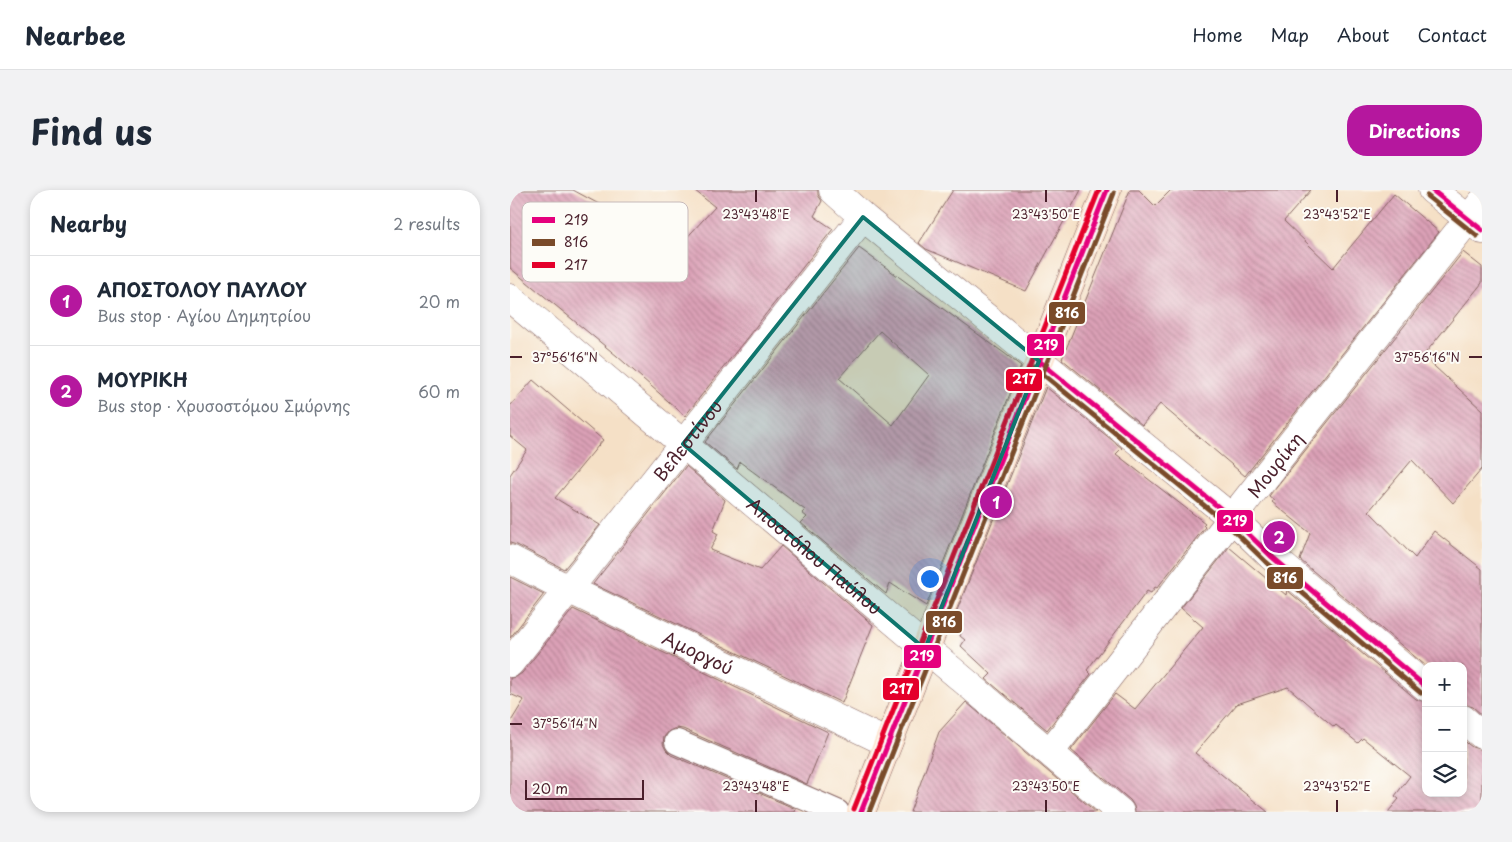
<!DOCTYPE html>
<html lang="en">
<head>
<meta charset="utf-8">
<style>
  :root { --surface:#fff; --page:#f2f2f3; --text:#1f2937; --muted:#747a83; --line:#e0e1e3; --accent:#b5179e }
  body { margin:0; font-family:"Playpen Sans",sans-serif; background:var(--page); color:var(--text) }
  .controls { position:absolute; right:15px; bottom:15px; display:grid; overflow:hidden; border-radius:10px; box-shadow:0 2px 8px #0003 }
  .controls button { width:45px; height:45px; display:grid; place-items:center; padding:0; border:0; border-bottom:1px solid var(--line); background:var(--surface); color:var(--text); font:25px sans-serif }
  .scale { position:absolute; left:15px; bottom:12px; width:119px; box-sizing:border-box; padding-left:5px; border:2px solid #4a1f2b; border-top:0; font-size:14px; line-height:18px; white-space:nowrap; color:#4a1f2b; -webkit-text-stroke:4px #fdfcf7; paint-order:stroke }
  .you { position:absolute; left:419px; top:388px; width:18px; height:18px; margin:-12px; border:4px solid #fff; border-radius:50%; background:#1a73e8; box-shadow:0 0 0 8px #1a73e833 }
  .badge { display:grid; place-items:center; width:32px; height:32px; border-radius:50%; background:var(--accent); color:#fff; font-size:16px; font-weight:700 }
  .pin { position:absolute; translate:-50% -50%; border:2px solid #fff; box-shadow:0 1px 5px #0006 }
  .list { margin:0; padding:0; list-style:none }
  h2 { display:flex; justify-content:space-between; align-items:center; height:65px; margin:0; padding:0 20px; font-size:21px }
  h2 small { font-size:16px; font-weight:400; color:var(--muted) }
  .list li { display:grid; grid-template-columns:32px 1fr auto; gap:15px; align-items:center; box-sizing:border-box; height:90px; padding:0 20px; border-top:1px solid var(--line) }
  .list b { display:block; font-size:19px; white-space:nowrap }
  .list p { margin:0; font-size:16px; white-space:nowrap; color:var(--muted) }
  .list em { font-size:16px; font-style:normal; color:var(--muted) }
  .icon { flex:none; width:28px; height:28px; fill:none; stroke:currentColor; stroke-width:2; stroke-linecap:round; stroke-linejoin:round }
  .map { position:relative; flex:none; width:972px; height:622px; overflow:hidden; border-radius:20px }
  header { display:flex; align-items:center; gap:30px; box-sizing:border-box; height:70px; padding:0 25px; background:var(--surface); border-bottom:1px solid var(--line) }
  header strong { font-size:24px }
  nav { display:flex; gap:28px; margin-inline-start:auto; font-size:18px }
  .intro { display:flex; align-items:center; justify-content:space-between; box-sizing:border-box; height:120px; padding:0 30px }
  h1 { margin:0; font-size:35px }
  .button { padding:12px 22px; border-radius:20px; background:var(--accent); color:#fff; font-size:18px; font-weight:700 }
  main { display:flex; gap:30px; padding:0 30px }
  aside { flex:1; background:var(--surface); border-radius:20px; box-shadow:0 2px 8px #0003 }
  .map>svg:first-child { display:block }
  .building { fill:url(#building-back-hatch); fill-rule:evenodd }
  .lines { fill:none; stroke-linecap:round; stroke-linejoin:round }
  .lane-casing { stroke:#866361; stroke-width:26 }
  .street-casing { stroke:#866361; stroke-width:29 }
  .secondary-casing { stroke:#866361; stroke-width:29 }
  .lane { stroke:#fff; stroke-width:24 }
  .street { stroke:#fff; stroke-width:28 }
  .secondary { stroke:#fde4d1; stroke-width:28 }
  .bus-1-casing { stroke:#fdfcf7; stroke-width:9 }
  .bus-2-casing { stroke:#fdfcf7; stroke-width:9 }
  .bus-3-casing { stroke:#fdfcf7; stroke-width:9 }
  .bus-1 { stroke:#e5007d; stroke-width:5 }
  .bus-2 { stroke:#7a4b2a; stroke-width:5 }
  .bus-3 { stroke:#e4002b; stroke-width:5 }
  .marked { fill:#0f766e; fill-opacity:0.2; stroke:#0f766e; stroke-width:4; stroke-linejoin:round }
  .ticks { fill:none; stroke:#4a1f2b; stroke-width:2 }
  .labels { text-anchor:middle; dominant-baseline:central; stroke-width:4; stroke-linejoin:round; paint-order:stroke }
  .street-label { font-size:18px; fill:#4a1f2b; stroke:#fdfcf7 }
  .key { fill:#fdfcf7; stroke:#c7baba; stroke-width:1 }
  .key-label { font-size:14px; fill:#4a1f2b }
  .ticks-label { font-size:12px; text-anchor:middle; fill:#4a1f2b; stroke:#fdfcf7; stroke-width:4; stroke-linejoin:round; paint-order:stroke }
  .line-badge { stroke:#fdfcf7; stroke-width:2 }
  .badge-label { font-size:14px; text-anchor:middle; font-weight:bold; fill:#fff }
</style>
</head>
<body>
<header>
<strong>Nearbee</strong>
<nav><a>Home</a><a>Map</a><a>About</a><a>Contact</a></nav>
</header>
<div class="intro"><h1>Find us</h1><a class="button">Directions</a></div>
<main>
<aside>
<h2>Nearby<small>2 results</small></h2>
<ul class="list">
<li><span class="badge">1</span><div><b>ΑΠΟΣΤΟΛΟΥ ΠΑΥΛΟΥ</b><p>Bus stop · Αγίου Δημητρίου</p></div><em>20 m</em></li>
<li><span class="badge">2</span><div><b>ΜΟΥΡΙΚΗ</b><p>Bus stop · Χρυσοστόμου Σμύρνης</p></div><em>60 m</em></li>
</ul>
</aside>
<div class="map">
<svg width="972" height="622" viewBox="0 0 972 622">
  <defs>
    <pattern id="building-back-hatch" width="6" height="6" patternUnits="userSpaceOnUse" patternTransform="scale(1.25)"><rect width="6" height="6" fill="#dca1b7"/><path d="M-1 5l2 2M0 0l6 6M5-1l2 2" fill="none" stroke="#b48395"/></pattern>
  </defs>
  <rect width="100%" height="100%" fill="#fdfcf7"/>
  <filter id="ink" filterUnits="userSpaceOnUse"><feTurbulence type="fractalNoise" baseFrequency=".02" numOctaves="2"/><feDisplacementMap in="SourceGraphic" scale="10" xChannelSelector="R" yChannelSelector="G"/><feConvolveMatrix kernelMatrix="1 2 1 2 8 2 1 2 1" color-interpolation-filters="sRGB"/></filter>
  <filter id="wash" filterUnits="userSpaceOnUse"><feTurbulence type="fractalNoise" baseFrequency=".0096" numOctaves="4" result="noise"/><feDisplacementMap in="SourceGraphic" scale="20" xChannelSelector="R" yChannelSelector="G"/><feGaussianBlur stdDeviation="1.12" result="paint"/><feColorMatrix in="noise" values="0 0 0 0 0 0 0 0 0 0 0 0 0 0 0 0 0 1.4 0 .05"/><feComposite in="paint" operator="in"/></filter>
  <g filter="url(#wash)">
    <rect width="100%" height="100%" fill="#f5e0c6"/>
    <g id="blocks">
      <g class="building">
        <path d="M 0,0 L 63,0 L 98,19 L 90,33 L 147,80 L 205,17 L 184,0 L 308,0 L 308,5 L 312,11 L 304,26 L 323,39 L 175,226 L 107,166 L 0,78 Z"/>
        <path d="M 443,0 L 571,0 L 516,101 L 416,59 L 409,53 Z"/>
        <path d="M 620,0 L 629,0 L 645,16 L 661,0 L 801,0 L 774,31 L 823,78 L 884,4 L 929,42 L 735,286 L 650,214 L 632,235 L 552,169 Z"/>
        <path d="M 349,58 L 494,163 L 511,176 L 416,416 L 380,393 L 376,404 L 291,333 L 297,327 L 292,323 L 295,320 L 230,272 L 227,279 L 195,252 ZM 370,141 L 419,185 L 383,235 L 329,188 Z"/>
        <path d="M 953,62 L 972,77 L 972,93 L 913,166 L 972,220 L 972,279 L 943,313 L 902,270 L 859,321 L 905,368 L 924,341 L 972,379 L 972,525 L 963,517 L 953,514 L 953,476 L 916,476 L 790,370 L 800,343 L 762,312 L 764,310 L 759,306 Z"/>
        <path d="M 23,190 L 93,250 L 45,308 L 90,335 L 54,379 L 7,355 L 0,353 L 0,285 L 17,260 L 0,246 L 0,216 Z"/>
        <path d="M 536,197 L 612,258 L 606,264 L 695,333 L 693,335 L 695,337 L 647,398 L 645,397 L 641,403 L 637,401 L 577,480 L 581,484 L 537,540 L 476,489 L 481,484 L 451,456 L 455,450 L 450,446 L 452,440 L 442,433 Z"/>
        <path d="M 176,276 L 215,310 L 203,341 L 208,344 L 200,360 L 250,380 L 271,356 L 363,435 L 332,513 L 83,394 Z"/>
        <path d="M 719,357 L 776,405 L 777,400 L 906,509 L 916,512 L 916,603 L 953,603 L 953,550 L 962,557 L 972,560 L 972,622 L 878,622 L 889,609 L 885,606 L 900,586 L 853,548 L 848,553 L 826,535 L 824,537 L 778,497 L 727,514 L 685,563 L 758,622 L 625,622 L 624,616 L 620,610 L 561,560 L 605,504 L 625,519 L 693,437 L 671,418 Z"/>
        <path d="M 0,387 L 34,404 L 0,448 Z"/>
        <path d="M 63,419 L 318,542 L 297,594 L 173,539 L 166,538 L 159,541 L 154,547 L 153,554 L 156,560 L 161,565 L 286,619 L 285,622 L 0,622 L 0,533 L 14,510 L 0,504 L 0,488 L 6,487 L 12,483 Z"/>
        <path d="M 456,512 L 586,622 L 400,622 L 429,542 Z"/>
      </g>
    </g>
  </g>
  <g filter="url(#ink)">
    <use href="#blocks" fill-opacity="0" stroke="#866361" stroke-width="1"/>
    <g class="lines">
      <defs>
        <path id="lane" d="M 167,552 L 327,622"/>
        <g id="street">
          <path d="M 323,0 L 353,27 L 722,328 L 761,366 L 916,497"/>
          <path d="M 922,0 L 972,40"/>
          <path id="s1" d="M 0,108 L 610,622"/>
          <path id="s2" d="M 0,369 L 58,399 L 378,553"/>
          <path id="s3" d="M 0,473 L 353,27"/>
          <path d="M 953,529 L 972,545"/>
          <path id="s4" d="M 540,562 L 722,328 L 972,12"/>
        </g>
        <path id="secondary" d="M 351,622 L 597,0"/>
      </defs>
      <use href="#lane" class="lane-casing"/>
      <use href="#street" class="street-casing"/>
      <use href="#secondary" class="secondary-casing"/>
      <use href="#lane" class="lane"/>
      <use href="#street" class="street"/>
      <use href="#secondary" class="secondary"/>
      <defs>
        <g id="bus-1">
          <path d="M 922,0 L 972,40"/>
          <path d="M 529,171 L 722,328 L 761,366 L 916,497"/>
          <path d="M 351,622 L 597,0"/>
        </g>
        <g id="bus-2">
          <path d="M 917,6 L 967,46"/>
          <path d="M 524,177 L 717,334 L 756,372 L 911,503"/>
          <path d="M 359,622 L 604,3"/>
        </g>
        <path id="bus-3" d="M 344,619 L 589,0"/>
      </defs>
      <use href="#bus-1" class="bus-1-casing"/>
      <use href="#bus-2" class="bus-2-casing"/>
      <use href="#bus-3" class="bus-3-casing"/>
      <use href="#bus-1" class="bus-1"/>
      <use href="#bus-2" class="bus-2"/>
      <use href="#bus-3" class="bus-3"/>
    </g>
  </g>
  <path class="marked" d="M 353,27 L 529,171 L 415,459 L 173,254 Z"/>
  <path class="ticks" d="M 246,0 L 246,12M 536,0 L 536,12M 827,0 L 827,12M 0,167 L 12,167M 959,167 L 972,167M 0,534 L 12,534M 246,610 L 246,622M 536,610 L 536,622M 827,610 L 827,622"/>
  <g class="labels">
    <g class="street-label">
      <text stroke="none"><textPath href="#s3" startOffset="285">Βελεστίνου</textPath></text>
      <text stroke="none"><textPath href="#s4" startOffset="365">Μουρίκη</textPath></text>
      <text stroke="none"><textPath href="#s1" startOffset="399">Αποστόλου Παύλου</textPath></text>
      <text stroke="none"><textPath href="#s2" startOffset="210">Αμοργού</textPath></text>
    </g>
  </g>
  <rect x="12" y="12" width="166" height="80" rx="8" class="key"/>
  <rect x="22" y="27" width="23" height="6" fill="#e5007d"/>
  <rect x="22" y="49" width="23" height="7" fill="#7a4b2a"/>
  <rect x="22" y="72" width="23" height="6" fill="#e4002b"/>
  <g class="key-label">
    <text x="54" y="35">219</text>
    <text x="54" y="57">816</text>
    <text x="54" y="80">217</text>
  </g>
  <g class="ticks-label">
    <text x="246" y="29">23°43'48"E</text>
    <text x="536" y="29">23°43'50"E</text>
    <text x="827" y="29">23°43'52"E</text>
    <text x="55" y="172">37°56'16"N</text>
    <text x="917" y="172">37°56'16"N</text>
    <text x="55" y="538">37°56'14"N</text>
    <text x="246" y="601">23°43'48"E</text>
    <text x="536" y="601">23°43'50"E</text>
    <text x="827" y="601">23°43'52"E</text>
  </g>
  <g class="line-badge">
    <rect x="538" y="111" width="38" height="24" rx="5" fill="#7a4b2a"/>
    <rect x="516" y="143" width="39" height="24" rx="5" fill="#e5007d"/>
    <rect x="495" y="178" width="38" height="24" rx="5" fill="#e4002b"/>
    <rect x="706" y="319" width="38" height="24" rx="5" fill="#e5007d"/>
    <rect x="756" y="376" width="38" height="24" rx="5" fill="#7a4b2a"/>
    <rect x="415" y="420" width="38" height="24" rx="5" fill="#7a4b2a"/>
    <rect x="393" y="454" width="39" height="25" rx="5" fill="#e5007d"/>
    <rect x="372" y="487" width="38" height="24" rx="5" fill="#e4002b"/>
  </g>
  <g class="badge-label">
    <text x="557" y="128">816</text>
    <text x="536" y="160">219</text>
    <text x="514" y="194">217</text>
    <text x="725" y="336">219</text>
    <text x="775" y="393">816</text>
    <text x="434" y="437">816</text>
    <text x="412" y="471">219</text>
    <text x="391" y="504">217</text>
  </g>
</svg>
<div class="controls">
<button>+</button>
<button>−</button>
<button><svg class="icon" aria-label="layers" viewBox="0 0 24 24"><path d="M12 4l9 5-9 5-9-5zM3 14l9 5 9-5"/></svg></button>
</div>
<div class="scale">20 m</div>
<div class="you"></div>
<div class="pin badge" style="left:486px;top:312px">1</div>
<div class="pin badge" style="left:769px;top:347px">2</div>
</div>
</main>
</body>
</html>
